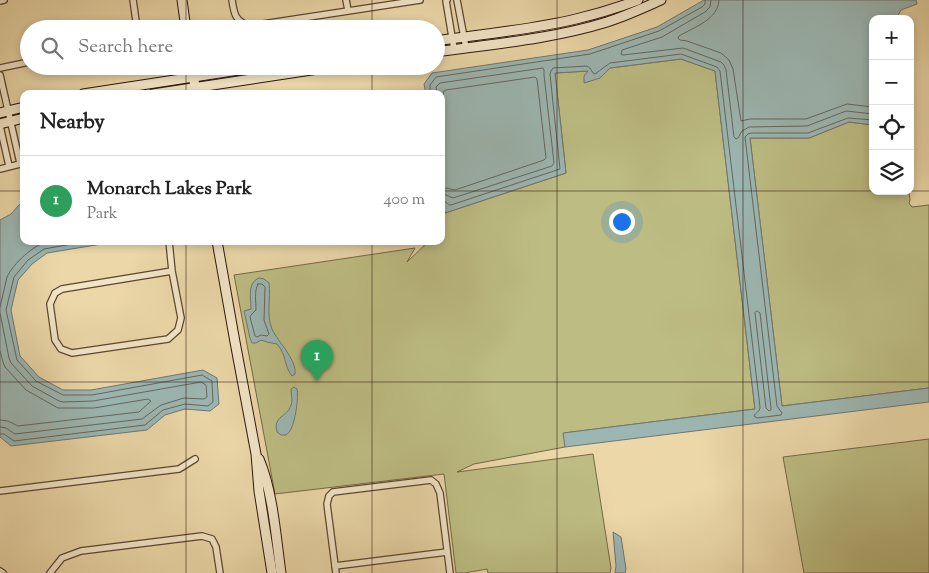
<!DOCTYPE html>
<html lang="en">
<head>
<meta charset="utf-8">
<style>
  :root { --surface:#fff; --page:#f6f6f6; --text:#222; --muted:#767676; --line:#e0e0e0; --accent:#db2777 }
  body { margin:0; font-family:"Sorts Mill Goudy",serif; background:var(--page); color:var(--text) }
  .controls { position:absolute; right:15px; top:15px; display:grid; overflow:hidden; border-radius:10px; box-shadow:0 2px 8px #0003 }
  .controls button { width:45px; height:45px; display:grid; place-items:center; padding:0; border:0; border-bottom:1px solid var(--line); background:var(--surface); color:var(--text); font:25px sans-serif }
  .you { position:absolute; left:621px; top:221px; width:18px; height:18px; margin:-12px; border:4px solid #fff; border-radius:50%; background:#1a73e8; box-shadow:0 0 0 8px #1a73e833 }
  .badge { display:grid; place-items:center; width:32px; height:32px; border-radius:50%; background:var(--accent); color:#fff; font-size:16px; font-weight:700 }
  .pin { position:absolute; translate:-50% -41px; filter:drop-shadow(0 1px 2px #0008) }
  .pin::after { content:''; position:absolute; top:26px; width:18px; height:15px; background:inherit; clip-path:polygon(0 0,100% 0,50% 100%) }
  .list { margin:0; padding:0; list-style:none }
  h2 { display:flex; justify-content:space-between; align-items:center; height:65px; margin:0; padding:0 20px; font-size:21px }
  h2 small { font-size:16px; font-weight:400; color:var(--muted) }
  .list li { display:grid; grid-template-columns:32px 1fr auto; gap:15px; align-items:center; box-sizing:border-box; height:90px; padding:0 20px; border-top:1px solid var(--line) }
  .list b { display:block; font-size:19px; white-space:nowrap }
  .list p { margin:0; font-size:16px; white-space:nowrap; color:var(--muted) }
  .list em { font-size:16px; font-style:normal; color:var(--muted) }
  .icon { flex:none; width:28px; height:28px; fill:none; stroke:currentColor; stroke-width:2; stroke-linecap:round; stroke-linejoin:round }
  .map { position:relative; flex:none; width:929px; height:573px; overflow:hidden }
  .search { position:absolute; background:var(--surface); box-shadow:0 2px 8px #0003; left:20px; top:20px; width:425px; height:55px; display:flex; align-items:center; gap:12px; box-sizing:border-box; padding:0 18px; border-radius:28px; color:var(--muted); font-size:19px }
  .panel { position:absolute; background:var(--surface); box-shadow:0 2px 8px #0003; left:20px; top:90px; width:425px; height:155px; border-radius:10px }
  .map>svg:first-child { display:block }
  .green { fill:#bdbd83; stroke:#746847 }
  .water { fill:#9cb7b3; stroke:#6f7670 }
  .lines { fill:none; stroke-linecap:round; stroke-linejoin:round }
  .shore { stroke:#64665f; stroke-width:1 }
  .street-casing { stroke:#5c4532; stroke-width:8 }
  .secondary-casing { stroke:#2c140b; stroke-width:11 }
  .street { stroke:#f2e5c6; stroke-width:5.5 }
  .secondary { stroke:#f2e5c6; stroke-width:9 }
  .grid { fill:none; stroke:#2c140b; stroke-width:1; stroke-opacity:0.55 }
</style>
</head>
<body>
<div class="map">
<svg width="929" height="573" viewBox="0 0 929 573">
  <rect width="100%" height="100%" fill="#ebd7a8"/>
  <filter id="stains"><feTurbulence type="fractalNoise" baseFrequency=".004" numOctaves="4"/><feColorMatrix values="0 0 0 0 .2 0 0 0 0 .09 0 0 0 0 .02 0 0 0 .5 -.17"/></filter>
  <radialGradient id="worn" r=".72"><stop offset=".6" stop-color="#630" stop-opacity="0"/><stop offset="1" stop-color="#630" stop-opacity=".3"/></radialGradient>
  <g class="green">
    <path d="M 681,59 L 715,71 L 755,409 L 564,433 L 565,447 L 474,464 L 457,472 L 593,454 L 611,568 L 610,573 L 488,573 L 487,569 L 465,573 L 456,573 L 444,474 L 275,494 L 234,275 L 415,248 L 407,262 L 429,241 L 441,241 L 441,220 L 445,213 L 566,173 L 555,73 L 589,71 L 600,78 L 610,68 Z"/>
    <path d="M 849,122 L 873,125 L 873,191 L 909,191 L 910,200 L 909,203 L 912,207 L 929,205 L 929,388 L 782,406 L 750,138 L 809,138 Z"/>
    <path d="M 929,439 L 929,573 L 804,573 L 783,457 Z"/>
  </g>
  <g class="water">
    <path d="M 704,0 L 916,0 L 917,4 L 901,10 L 896,19 L 873,19 L 873,125 L 849,122 L 809,138 L 750,138 L 782,406 L 929,388 L 929,402 L 565,447 L 563,433 L 755,409 L 715,71 L 681,59 L 610,68 L 600,78 L 584,83 L 584,76 L 588,71 L 555,73 L 566,173 L 445,213 L 441,191 L 441,94 L 426,94 L 424,84 L 432,73 L 588,50 L 657,27 Z"/>
    <path d="M 24,203 L 24,241 L 120,241 L 47,253 L 32,264 L 18,280 L 11,310 L 20,356 L 39,377 L 63,390 L 91,390 L 203,370 L 217,378 L 219,404 L 210,411 L 185,409 L 165,415 L 147,430 L 11,446 L 0,437 L 0,220 L 11,214 L 19,205 Z"/>
    <path d="M 259,278 L 264,279 L 269,283 C 271,298 266,314 272,329 C 278,342 297,360 295,374 L 292,376 C 284,367 287,355 277,344 L 267,342 L 261,340 L 256,343 L 252,343 L 250,338 L 244,311 L 251,309 C 251,298 247,283 259,278 Z"/>
    <path d="M 294,387 L 297,389 C 299,397 295,422 291,429 C 290,432 288,433 286,435 L 281,435 L 277,432 C 273,415 287,418 291,405 C 293,401 291,394 291,389 Z"/>
    <path d="M 613,532 L 621,537 L 626,569 L 625,573 L 615,573 L 616,566 Z"/>
  </g>
  <g class="lines">
    <g class="shore">
      <path d="M 711,0 L 710,7 L 705,12 L 662,37 L 622,50 L 621,54 L 623,55 L 683,48 L 721,62 L 724,65 L 726,70 L 734,137 L 736,139 L 738,138 L 742,131 L 749,127 L 807,126 L 846,111 L 873,114"/>
      <path d="M 719,0 C 718,20 694,27 679,36 L 678,38 L 680,40 L 687,41 L 721,53 L 729,60 L 733,69 L 741,121 L 750,119 L 806,119 L 847,104 L 873,107"/>
      <path d="M 430,94 L 430,85 L 436,77 L 590,54 L 659,31 L 702,7 L 705,4 L 705,0"/>
      <path d="M 437,94 L 436,87 L 440,83 L 543,68 L 544,70 L 544,75 L 554,163 L 552,166 L 453,198 L 446,195 L 441,194"/>
      <path d="M 441,103 L 444,91 L 446,90 L 535,77 L 537,79 L 546,158 L 544,160 L 455,190 L 441,187"/>
      <path d="M 441,201 C 446,200 447,205 451,205 L 560,169 L 550,74 L 551,71 L 553,68 L 587,66 L 590,68 L 593,73 L 595,74 L 610,63 L 681,54 L 717,67 L 720,71 L 760,407 C 760,412 755,413 754,416 L 757,418 L 781,415 L 782,413 L 777,406 L 745,137 L 748,134 L 751,133 L 808,133 L 848,118 L 873,120"/>
      <path d="M 258,284 L 262,284 L 265,287 L 264,320 L 269,334 L 267,336 L 261,335 L 257,337 L 255,336 L 250,317 L 251,315 L 256,310 C 256,301 254,292 258,284 Z"/>
      <path d="M 0,307 L 7,277 C 13,264 34,244 49,241"/>
      <path d="M 757,311 L 760,313 L 771,408 L 771,410 L 769,411 L 766,408 L 755,313 Z"/>
      <path d="M 0,313 L 9,358 L 11,363 L 32,386 L 59,401 L 63,402 L 93,401 L 201,382 L 206,385 L 207,397 L 204,399 L 184,398 L 161,405 L 142,419 L 15,434 L 6,428 L 0,427"/>
      <path d="M 0,351 L 3,362 L 5,367 L 26,390 L 58,408 L 94,408 L 148,399 L 151,401 L 139,412 L 18,426 L 8,421 L 0,420"/>
      <path d="M 0,434 L 4,434 L 14,441 L 145,425 L 163,410 L 185,404 L 208,406 L 213,402 L 212,381 L 202,375 L 92,395 L 63,395 L 36,381 L 17,360 L 6,310 L 14,277 L 28,260 L 44,249 L 89,241"/>
    </g>
    <defs>
      <g id="street">
        <path d="M 133,0 L 136,21 L 136,29"/>
        <path d="M 232,0 C 234,14 235,21 250,26 L 420,0"/>
        <path d="M 346,0 L 348,10"/>
        <path d="M 447,0 L 446,1 L 454,49"/>
        <path d="M 457,0 L 466,48"/>
        <path d="M 0,1 L 4,0"/>
        <path d="M 0,68 L 29,62"/>
        <path d="M 0,75 L 20,163"/>
        <path d="M 0,126 L 9,166"/>
        <path d="M 0,169 L 24,163"/>
        <path d="M 169,241 L 172,271 L 181,318 L 178,330 L 168,339 L 72,353 L 61,349 L 55,340 L 50,304 L 55,293 L 62,289 L 172,271"/>
        <path d="M 0,491 L 179,469 L 195,459"/>
        <path d="M 335,566 L 447,552"/>
        <path d="M 0,571 L 3,573"/>
        <path d="M 50,573 L 62,558 L 81,551 L 202,536 L 212,539 L 216,547 L 220,573"/>
        <path d="M 336,573 L 327,504 L 329,496 L 333,492 L 431,480 L 436,484 L 440,493 L 450,573"/>
      </g>
      <g id="secondary">
        <path d="M 182,0 L 186,29"/>
        <path d="M 436,41 C 483,34 530,30 576,19 C 597,14 617,8 638,0"/>
        <path d="M 436,52 C 493,44 552,39 607,22 C 626,16 643,8 661,0"/>
        <path d="M 192,66 L 196,94"/>
        <path d="M 83,94 L 266,66"/>
        <path d="M 153,94 L 338,66"/>
        <path d="M 0,113 L 24,107"/>
        <path d="M 0,124 L 24,118"/>
        <path d="M 217,241 L 235,342 L 256,454 L 259,491 L 272,573"/>
        <path d="M 259,459 C 273,492 276,537 281,573"/>
      </g>
    </defs>
    <use href="#street" class="street-casing"/>
    <use href="#secondary" class="secondary-casing"/>
    <use href="#street" class="street"/>
    <use href="#secondary" class="secondary"/>
  </g>
  <path class="grid" d="M 186,0 L 186,29M 372,0 L 372,29M 557,0 L 557,573M 743,0 L 743,573M 186,66 L 186,94M 372,66 L 372,94M 0,191 L 24,191M 441,191 L 873,191M 910,191 L 929,191M 186,241 L 186,573M 372,241 L 372,573M 0,382 L 929,382"/>
  <rect width="100%" height="100%" filter="url(#stains)"/>
  <rect width="100%" height="100%" fill="url(#worn)"/>
</svg>
<div class="controls">
<button>+</button>
<button>−</button>
<button><svg class="icon" aria-label="locate" viewBox="0 0 24 24"><circle cx="12" cy="12" r="6"/><path d="M12 2v4M12 18v4M2 12h4M18 12h4"/></svg></button>
<button><svg class="icon" aria-label="layers" viewBox="0 0 24 24"><path d="M12 4l9 5-9 5-9-5zM3 14l9 5 9-5"/></svg></button>
</div>
<div class="you"></div>
<div class="pin badge" style="left:317px;top:381px;background:#2e9e5b">1</div>
<div class="search"><svg class="icon" aria-label="search" viewBox="0 0 24 24"><circle cx="10" cy="10" r="6"/><path d="M15 15l6 6"/></svg>Search here</div>
<section class="panel">
<h2>Nearby<small></small></h2>
<ul class="list">
<li><span class="badge" style="background:#2e9e5b">1</span><div><b>Monarch Lakes Park</b><p>Park</p></div><em>400 m</em></li>
</ul>
</section>
</div>
</body>
</html>
